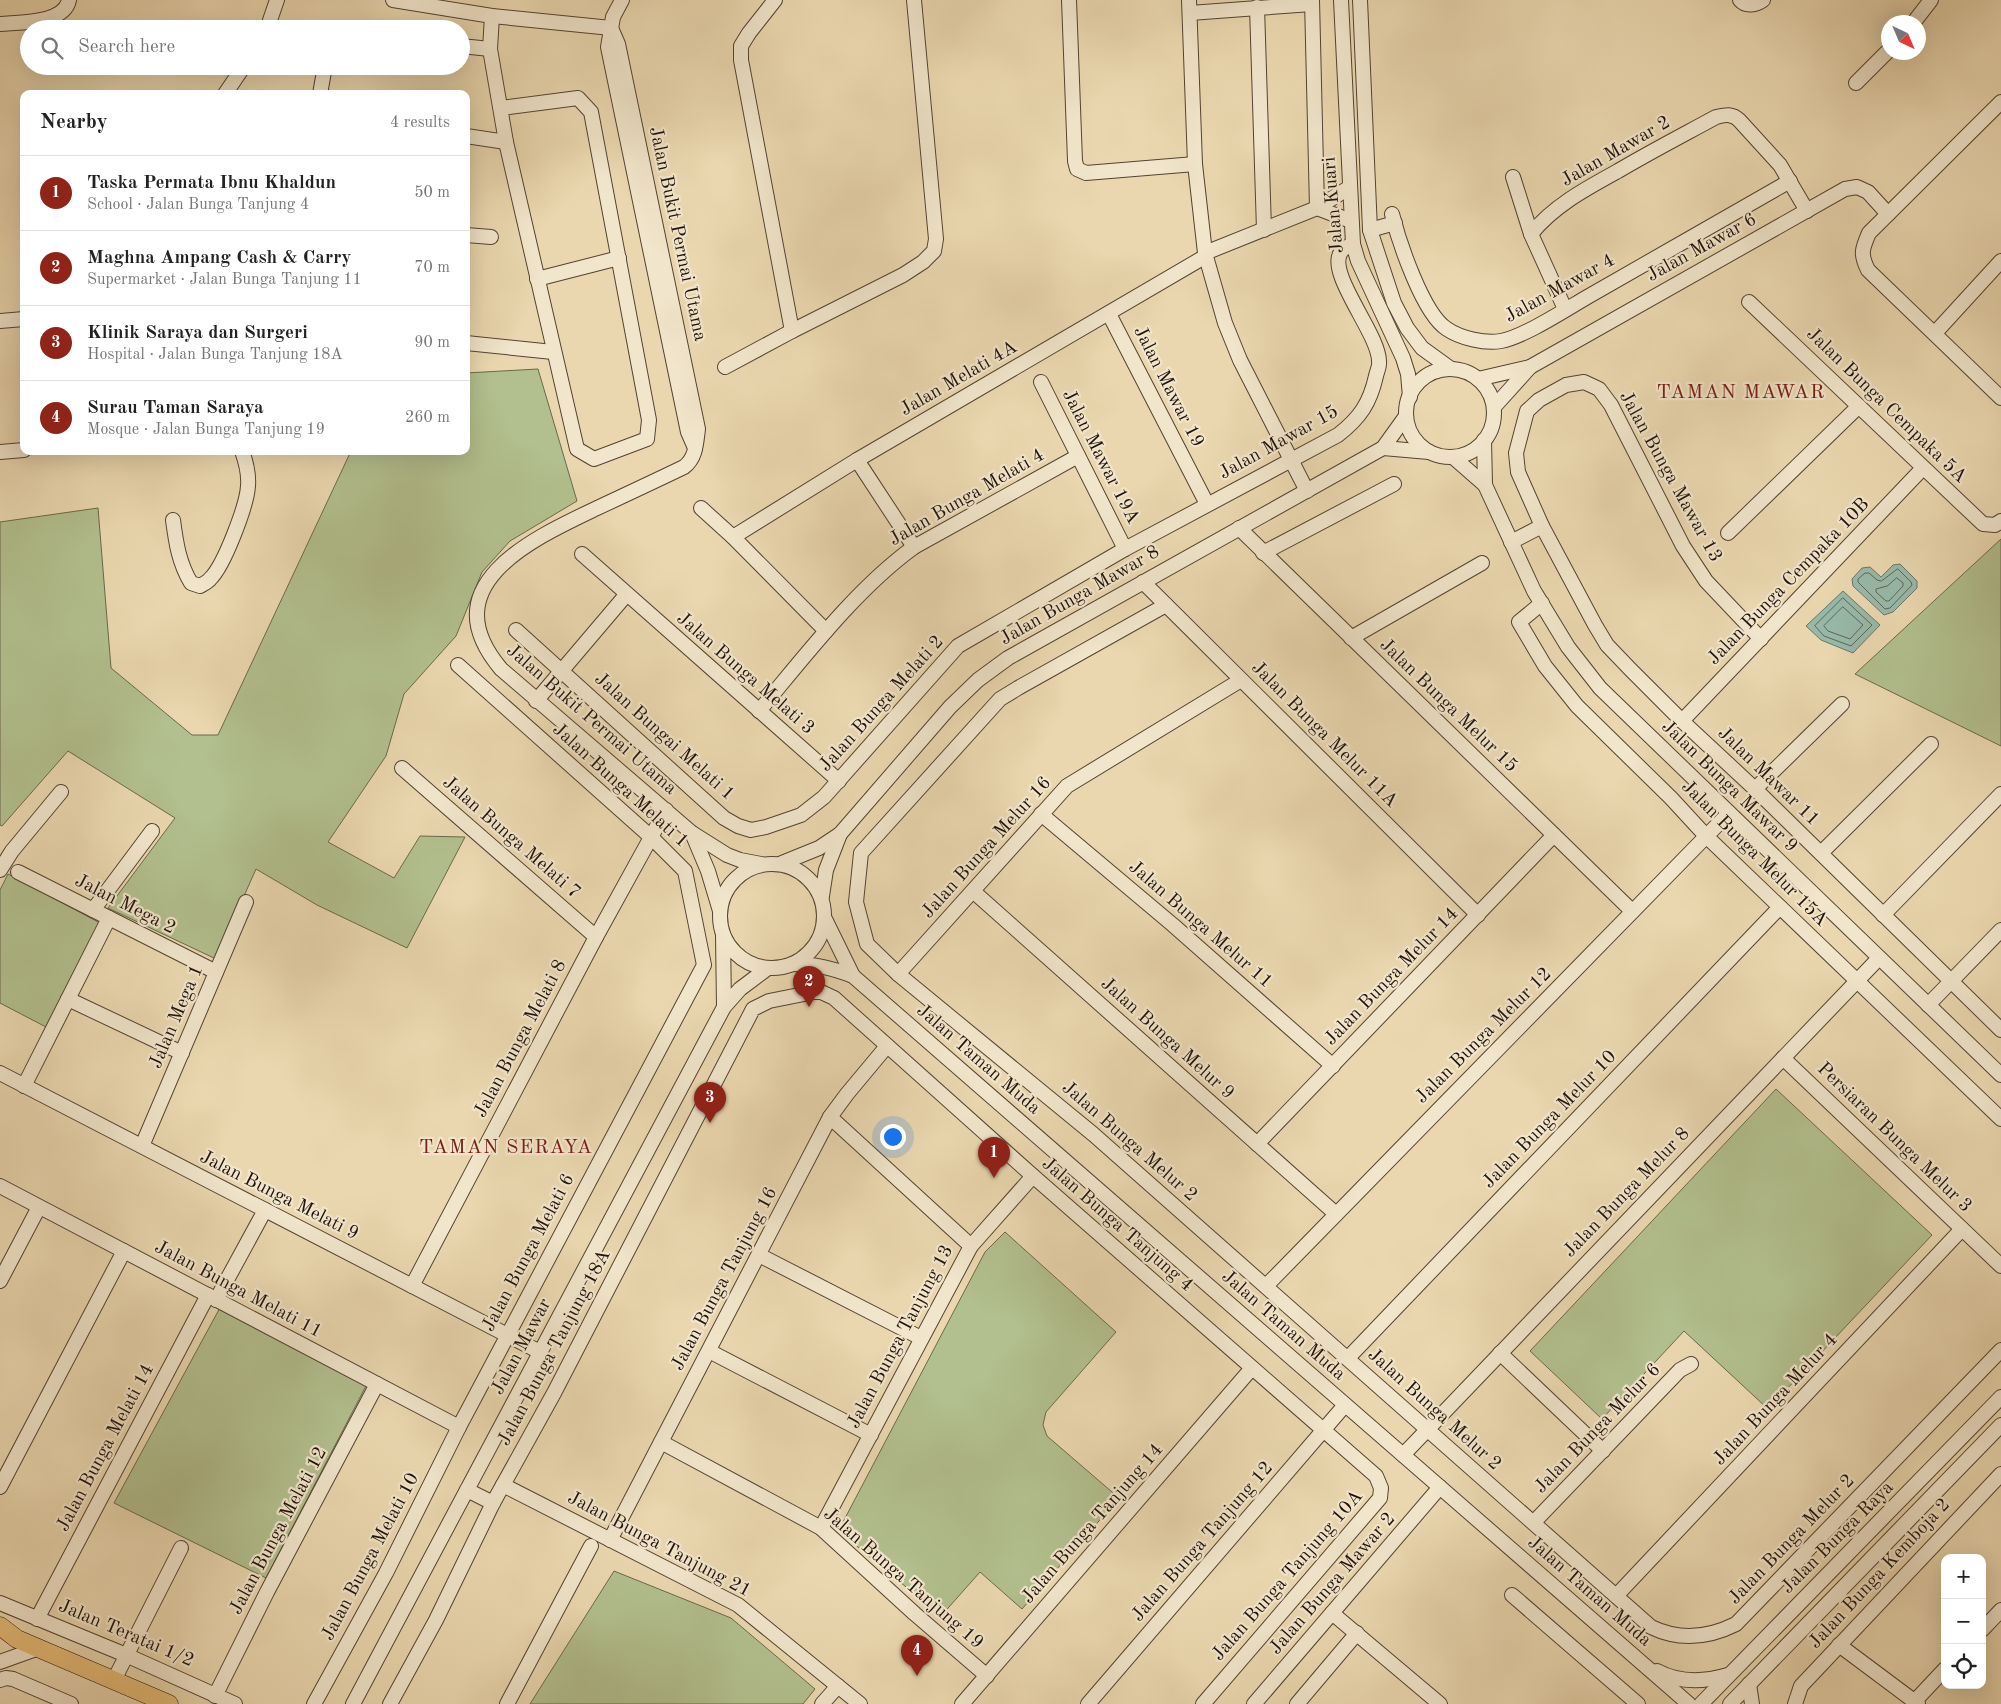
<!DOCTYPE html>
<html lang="en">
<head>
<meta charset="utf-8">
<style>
  :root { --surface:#fff; --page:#f6f6f6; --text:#222; --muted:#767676; --line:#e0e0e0; --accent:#8f2418 }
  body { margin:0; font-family:"Old Standard TT",serif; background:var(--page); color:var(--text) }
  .controls { position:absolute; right:15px; bottom:15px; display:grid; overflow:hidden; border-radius:10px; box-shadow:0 5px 20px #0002 }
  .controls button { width:45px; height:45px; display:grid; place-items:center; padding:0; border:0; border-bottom:1px solid var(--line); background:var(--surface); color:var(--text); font:25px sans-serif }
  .compass { position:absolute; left:1881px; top:15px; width:45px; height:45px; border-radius:50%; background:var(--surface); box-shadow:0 5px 20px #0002; rotate:136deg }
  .you { position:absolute; left:892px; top:1136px; width:18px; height:18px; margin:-12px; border:4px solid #fff; border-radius:50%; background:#1a73e8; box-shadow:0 0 0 8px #1a73e833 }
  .badge { display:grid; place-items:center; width:32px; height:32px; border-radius:50%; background:var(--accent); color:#fff; font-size:16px; font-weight:700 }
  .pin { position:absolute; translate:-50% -41px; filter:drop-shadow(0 1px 2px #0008) }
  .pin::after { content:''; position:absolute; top:26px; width:18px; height:15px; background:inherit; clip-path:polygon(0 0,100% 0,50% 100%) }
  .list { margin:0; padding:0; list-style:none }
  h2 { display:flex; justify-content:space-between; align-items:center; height:65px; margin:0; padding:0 20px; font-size:21px }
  h2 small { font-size:16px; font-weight:400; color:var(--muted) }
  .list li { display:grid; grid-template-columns:32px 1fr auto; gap:15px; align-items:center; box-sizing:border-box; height:75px; padding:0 20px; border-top:1px solid var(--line) }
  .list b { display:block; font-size:19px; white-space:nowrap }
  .list p { margin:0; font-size:16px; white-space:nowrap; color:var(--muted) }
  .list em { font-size:16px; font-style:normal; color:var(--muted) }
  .icon { flex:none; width:28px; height:28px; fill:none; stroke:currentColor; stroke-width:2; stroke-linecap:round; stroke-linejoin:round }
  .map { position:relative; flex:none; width:2001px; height:1704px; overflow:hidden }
  .search { position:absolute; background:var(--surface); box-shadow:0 5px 20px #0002; left:20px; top:20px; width:450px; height:55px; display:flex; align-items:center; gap:12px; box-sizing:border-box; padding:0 18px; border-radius:28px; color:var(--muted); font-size:19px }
  .panel { position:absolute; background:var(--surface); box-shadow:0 5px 20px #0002; left:20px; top:90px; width:450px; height:365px; border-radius:10px }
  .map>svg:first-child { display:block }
  .green { fill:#b2bf8e; stroke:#6a684c }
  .water { fill:#98baa9; stroke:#687769 }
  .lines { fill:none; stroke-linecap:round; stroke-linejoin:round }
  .shore { stroke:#5c6659; stroke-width:1 }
  .minor-casing { stroke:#534332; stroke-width:16 }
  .major-casing { stroke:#211209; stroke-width:19 }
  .minor { stroke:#f1e5cb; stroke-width:14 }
  .major { stroke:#e5bc78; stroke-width:18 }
  .labels { text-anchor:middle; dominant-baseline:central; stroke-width:4.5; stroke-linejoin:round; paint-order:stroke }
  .street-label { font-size:19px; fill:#211209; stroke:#f1e5cb }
  .neighbourhood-label { font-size:20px; letter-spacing:1px; fill:#7a1f14; stroke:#f1e5cb }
</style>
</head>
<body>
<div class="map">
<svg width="2001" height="1704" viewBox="0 0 2001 1704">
  <rect width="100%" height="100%" fill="#ead7af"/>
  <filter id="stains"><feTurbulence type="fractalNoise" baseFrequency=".004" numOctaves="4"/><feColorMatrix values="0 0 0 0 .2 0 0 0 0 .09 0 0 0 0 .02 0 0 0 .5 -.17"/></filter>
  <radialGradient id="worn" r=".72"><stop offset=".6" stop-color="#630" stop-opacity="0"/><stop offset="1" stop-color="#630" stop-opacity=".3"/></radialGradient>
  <g class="green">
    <path d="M 538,369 L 577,501 L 510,541 L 482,572 L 456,636 L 404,694 L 386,756 L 328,842 L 394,878 L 420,836 L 465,837 L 407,948 L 317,905 L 256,869 L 216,959 L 108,908 L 175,818 L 68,751 L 2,826 L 0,825 L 0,522 L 98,508 L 111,668 L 192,735 L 218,735 L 351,451 L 466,451 L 466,373 Z"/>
    <path d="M 2001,539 L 2001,746 L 1855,674 Z"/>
    <path d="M 8,874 L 100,923 L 46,1027 L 0,1003 L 0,890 Z"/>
    <path d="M 1776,1089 L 1932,1235 L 1768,1409 L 1684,1331 L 1602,1419 L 1530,1351 Z"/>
    <path d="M 1005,1232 L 1116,1332 L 1046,1412 L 1043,1425 L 1047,1436 L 1119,1498 L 1022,1609 L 980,1572 L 941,1616 L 847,1538 L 843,1522 L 985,1252 Z"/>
    <path d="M 222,1304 L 367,1384 L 266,1578 L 114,1503 Z"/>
    <path d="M 614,1571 L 731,1618 L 815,1689 L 803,1704 L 530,1704 Z"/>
  </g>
  <g class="water">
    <path d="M 1900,564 L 1917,581 L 1917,588 L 1893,612 L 1884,615 L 1853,586 L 1852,579 L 1862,568 L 1870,567 L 1881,577 L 1893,565 Z"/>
    <path d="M 1843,591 L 1880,625 L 1853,653 L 1821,640 L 1806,626 Z"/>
  </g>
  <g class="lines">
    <g class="shore">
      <path d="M 1898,569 L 1911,582 L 1912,585 L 1890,608 L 1885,609 L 1858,582 L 1858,579 L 1865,573 L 1869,573 L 1877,580 L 1881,581 Z"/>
      <path d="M 1897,578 L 1903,583 L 1903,586 L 1889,601 L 1886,601 L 1876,592 L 1876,589 L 1887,586 Z"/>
      <path d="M 1843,598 L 1872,625 L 1851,646 L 1824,636 L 1815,626 Z"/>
      <path d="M 1843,607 L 1863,625 L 1850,639 L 1828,631 L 1824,626 Z"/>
    </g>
    <defs>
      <g id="minor">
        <path d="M 393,0 L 492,16 L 611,28"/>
        <path d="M 622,0 L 613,17 L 608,47 L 688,432 L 695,448"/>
        <path d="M 775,0 L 749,33 L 741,46 L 741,60 L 792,331"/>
        <path d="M 1069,0 L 1075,161 L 1077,169 L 1086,173 L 1195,164"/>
        <path d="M 1189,0 L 1195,164 L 1205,253 L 1225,323 L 1240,360 L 1307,491"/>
        <path d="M 1312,0 L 1317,208"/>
        <path d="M 1341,0 L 1353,244 L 1358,261 L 1403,358 L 1408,374 L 1410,397"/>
        <path d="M 1360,0 L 1370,230 L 1394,303 L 1407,328 L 1422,348 L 1451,369"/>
        <path d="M 1740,0 C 1746,7 1756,5 1763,0"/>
        <path d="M 1257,7 L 1264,230"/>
        <path d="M 1190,13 L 1312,4"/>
        <path d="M 492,16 L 490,49 L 506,142 L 577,449 L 594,459 L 647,439 L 649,420 L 591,112 L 578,98 L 501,108"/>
        <path d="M 1914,22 L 1931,0"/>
        <path d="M 0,24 C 20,22 64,24 69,0"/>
        <path d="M 611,28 L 618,44 L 698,429 C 696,444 696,458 684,467 C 655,481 625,495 595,509 C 530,540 431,586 501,669 L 692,833 L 727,855 L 740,860 L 761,864"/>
        <path d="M 267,29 L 277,0"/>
        <path d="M 461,46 L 490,49"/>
        <path d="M 1856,83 L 1888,51"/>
        <path d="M 225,94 L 244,66"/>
        <path d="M 320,94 L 325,66"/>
        <path d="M 2001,102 L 1869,233 C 1862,249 1860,254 1868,270 L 2001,398"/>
        <path d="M 466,136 L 506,142"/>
        <path d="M 1513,177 L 1531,234 L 1565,309"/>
        <path d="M 1317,208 L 1351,221"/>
        <path d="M 1392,214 C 1399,242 1423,314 1447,329 C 1460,338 1485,344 1501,341 C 1524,337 1568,308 1589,296 C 1656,258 1723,219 1790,181"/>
        <path d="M 1370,230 L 1395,223"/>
        <path d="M 1531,234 C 1553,206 1587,188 1618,171 C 1650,152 1683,135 1716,117 C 1725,115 1732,113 1739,120 L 1780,165 L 1807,211"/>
        <path d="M 466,235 L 491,237"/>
        <path d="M 1205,253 L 1317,208 L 1350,187"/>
        <path d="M 537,279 L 619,258"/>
        <path d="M 1749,302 L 1983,524 L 1995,525 L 2001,521"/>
        <path d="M 1109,314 L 1207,504"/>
        <path d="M 0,321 L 24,319"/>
        <path d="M 1935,333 L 2001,261"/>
        <path d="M 466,343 L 553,352"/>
        <path d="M 725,367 L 792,331 L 903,275 L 923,262 L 934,251 L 936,239 L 914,0"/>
        <circle cx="1450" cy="413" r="44"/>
        <path d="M 1478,379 L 1530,367 L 1845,189 L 1857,187 L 1868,192 L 1888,214"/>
        <path d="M 1041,382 L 1125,549"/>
        <path d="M 1494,407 L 1530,367"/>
        <path d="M 1484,440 L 1485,485"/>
        <path d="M 1383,448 L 1429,452"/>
        <path d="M 0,452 L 24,450"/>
        <path d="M 1453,457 L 1485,485 L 1534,591 L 1568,647 L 1600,688 L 2001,1075"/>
        <path d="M 857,460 L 914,547"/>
        <path d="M 701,508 L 733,537 L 826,631"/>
        <path d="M 173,520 C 176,543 179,563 191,583 L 200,586 C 203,584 208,582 210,579 C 224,566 247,505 248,486 C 249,474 246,462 242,451"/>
        <path d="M 1239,528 L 1632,911"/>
        <path d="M 1728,533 L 1859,406"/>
        <path d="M 733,537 L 857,460 L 1206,256"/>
        <path d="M 1511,542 L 1542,526"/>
        <path d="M 1263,553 L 1394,484"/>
        <path d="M 582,554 L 839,781"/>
        <path d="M 1143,582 L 1478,915"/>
        <path d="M 1542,603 L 1519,622 L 1545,666 L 1577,706 L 1671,798 L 1706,836 L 2001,1119"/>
        <path d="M 1166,605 L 1018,688 L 1000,699 L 861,853 L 856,902 L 867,944 L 898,974 L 1093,1134 L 1651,1627 C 1680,1641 1708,1638 1736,1624 L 2001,1350"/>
        <path d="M 516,630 L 724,818 L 738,826 L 751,830 L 766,827 L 801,815 L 824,797 L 958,646 L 1125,549 L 1338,435 C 1360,418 1370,403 1376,376 C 1377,371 1380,366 1379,361 C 1379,334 1326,273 1341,252 C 1343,248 1349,246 1353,244"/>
        <path d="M 1351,638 L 1482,563"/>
        <path d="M 1761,639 L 1706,581 L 1683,546 L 1611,405 L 1599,389 L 1584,382 L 1566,385 L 1539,400 L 1527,411 L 1516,453 L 1518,472 L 1542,526 L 1595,625 L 1607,645 L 1630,669 L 1682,721 L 1755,789 L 2001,1030"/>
        <path d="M 536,701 L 626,595"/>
        <path d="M 759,711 C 805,656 856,589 914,547 L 1078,456"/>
        <path d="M 1682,721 L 1923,468"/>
        <path d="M 402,768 L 596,937"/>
        <path d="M 1755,789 L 1842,704"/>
        <path d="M 1041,814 L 1173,925 L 1333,1066"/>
        <path d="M 692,833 L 708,871 L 720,911"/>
        <path d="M 1821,853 L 1931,744"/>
        <path d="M 782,863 L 819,848 L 840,834 L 950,707 L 978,680 L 1008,658 L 1383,448 L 1406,416"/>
        <circle cx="772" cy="916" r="52"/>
        <path d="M 0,870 L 12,851 L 61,792"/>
        <path d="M 18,872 L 216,972"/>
        <path d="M 974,892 L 1336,1214"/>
        <path d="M 822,896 L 826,870 L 840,834"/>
        <path d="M 93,910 L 152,831"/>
        <path d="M 1883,915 L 2001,794"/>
        <path d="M 825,919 L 853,976"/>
        <path d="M 723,935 L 724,1007"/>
        <path d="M 792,964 C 815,964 832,968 853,976 L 1689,1704"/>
        <path d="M 898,974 L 1067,786 L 1241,680"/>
        <path d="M 68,999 L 182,1053"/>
        <path d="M 1928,1005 L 2001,930"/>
        <path d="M 1783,1058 L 2001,1266"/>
        <path d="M 0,1073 L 540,1352"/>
        <path d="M 24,1086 L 109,918"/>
        <path d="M 830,1117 L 971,1246"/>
        <path d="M 1257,1144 L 1554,835"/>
        <path d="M 142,1146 L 246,902"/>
        <path d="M 0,1186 L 459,1427"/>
        <path d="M 759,1255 L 921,1338"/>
        <path d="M 0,1281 L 39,1207"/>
        <path d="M 412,1286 L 596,937 L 666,810"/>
        <path d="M 1266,1286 L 1729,813"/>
        <path d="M 216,1300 L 265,1210"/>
        <path d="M 709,1351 L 871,1435"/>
        <path d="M 1500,1353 L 1603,1451"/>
        <path d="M 1348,1358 L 1780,907"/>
        <path d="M 661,1442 L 821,1528 L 915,1614 L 987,1676"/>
        <path d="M 1403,1455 L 1879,958"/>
        <path d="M 503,1485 L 738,1605 L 860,1704"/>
        <path d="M 0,1487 L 124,1251"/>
        <path d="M 467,1490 L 493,1503"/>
        <path d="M 1534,1522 L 1680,1370 L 1691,1364"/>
        <path d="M 821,1528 L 971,1246 L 1033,1176"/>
        <path d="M 610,1540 L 830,1117 L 847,1094 L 887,1046"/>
        <path d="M 1512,1595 L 1638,1704"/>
        <path d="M 1616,1596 L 1962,1229"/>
        <path d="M 0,1603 L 126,1655 L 235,1704"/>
        <path d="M 1332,1613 L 1440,1704"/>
        <path d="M 37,1619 L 208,1295"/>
        <path d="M 1982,1630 L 2001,1610"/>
        <path d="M 1839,1645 L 1918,1704"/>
        <path d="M 0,1662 L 39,1648"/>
        <path d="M 1657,1671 C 1679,1683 1704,1682 1728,1675"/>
        <path d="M 0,1680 L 6,1678 L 13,1679 L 71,1704"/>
        <path d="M 114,1680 L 181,1548"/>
        <path d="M 1749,1684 L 1752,1704"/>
        <path d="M 215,1696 L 267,1592 L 377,1384"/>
        <path d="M 1914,1702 L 1945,1669"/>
        <path d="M 314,1704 L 386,1573 L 459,1427 L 704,965 L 685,871 L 651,837 L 458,665"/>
        <path d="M 353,1704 L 724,1007 L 740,989 L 768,968"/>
        <path d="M 390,1704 L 436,1620 L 493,1503 L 554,1393 L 753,1009 L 769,1001 L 819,991 L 834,998 L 1033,1176 L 1376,1476 L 1381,1488 L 1380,1498 L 1203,1704"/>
        <path d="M 507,1704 L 591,1546"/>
        <path d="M 822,1704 L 838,1686"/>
        <path d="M 962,1704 L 1252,1368"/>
        <path d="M 1088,1704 L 1345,1405"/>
        <path d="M 1254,1704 L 1440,1487"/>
        <path d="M 1297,1704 L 1357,1633"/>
        <path d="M 1701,1704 L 2001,1397"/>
        <path d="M 1730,1704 L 2001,1425"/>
        <path d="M 1795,1704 L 1801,1686 L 2001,1474"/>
      </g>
      <path id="major" d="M 0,1626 L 17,1639 L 169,1704"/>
    </defs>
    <use href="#minor" class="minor-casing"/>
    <use href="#major" class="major-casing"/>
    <use href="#minor" class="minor"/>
    <use href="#major" class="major"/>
  </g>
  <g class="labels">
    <g class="street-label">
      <text transform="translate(1616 152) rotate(-30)">Jalan Mawar 2</text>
      <text transform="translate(1334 205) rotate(-95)">Jalan Kuari</text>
      <text transform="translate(677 234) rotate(78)">Jalan Bukit Permai Utama</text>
      <text transform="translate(1702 248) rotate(-29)">Jalan Mawar 6</text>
      <text transform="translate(1560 289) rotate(-29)">Jalan Mawar 4</text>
      <text transform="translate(959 379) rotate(-30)">Jalan Melati 4A</text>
      <text transform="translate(1168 387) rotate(63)">Jalan Mawar 19</text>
      <text transform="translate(1886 406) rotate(44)">Jalan Bunga Cempaka 5A</text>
      <text transform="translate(1279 443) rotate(-29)">Jalan Mawar 15</text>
      <text transform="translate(1100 457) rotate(63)">Jalan Mawar 19A</text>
      <text transform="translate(1670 477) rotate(61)">Jalan Bunga Mawar 13</text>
      <text transform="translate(967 498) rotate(-30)">Jalan Bunga Melati 4</text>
      <text transform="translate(1789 582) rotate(-46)">Jalan Bunga Cempaka 10B</text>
      <text transform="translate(1080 596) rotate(-30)">Jalan Bunga Mawar 8</text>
      <text transform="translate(745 674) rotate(41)">Jalan Bunga Melati 3</text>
      <text transform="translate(882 704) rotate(-48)">Jalan Bunga Melati 2</text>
      <text transform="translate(1448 706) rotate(44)">Jalan Bunga Melur 15</text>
      <text transform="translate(591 720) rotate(41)">Jalan Bukit Permai Utama</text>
      <text transform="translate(1324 735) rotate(45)">Jalan Bunga Melur 11A</text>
      <text transform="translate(664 737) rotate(42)">Jalan Bungai Melati 1</text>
      <text transform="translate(1768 777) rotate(44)">Jalan Mawar 11</text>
      <text transform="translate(620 786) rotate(42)">Jalan Bunga Melati 1</text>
      <text transform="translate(1729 787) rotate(44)">Jalan Bunga Mawar 9</text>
      <text transform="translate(511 838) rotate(41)">Jalan Bunga Melati 7</text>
      <text transform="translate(987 848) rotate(-48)">Jalan Bunga Melur 16</text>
      <text transform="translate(1754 854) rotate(45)">Jalan Bunga Melur 15A</text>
      <text transform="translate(125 905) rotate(27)">Jalan Mega 2</text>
      <text transform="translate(1200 925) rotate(41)">Jalan Bunga Melur 11</text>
      <text transform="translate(1392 977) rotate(-46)">Jalan Bunga Melur 14</text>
      <text transform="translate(177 1017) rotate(-67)">Jalan Mega 1</text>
      <text transform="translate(1484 1036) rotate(-45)">Jalan Bunga Melur 12</text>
      <text transform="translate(521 1039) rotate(-62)">Jalan Bunga Melati 8</text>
      <text transform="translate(1167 1039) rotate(42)">Jalan Bunga Melur 9</text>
      <text transform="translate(978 1060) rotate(41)">Jalan Taman Muda</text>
      <text transform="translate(1550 1120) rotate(-46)">Jalan Bunga Melur 10</text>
      <text transform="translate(1894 1138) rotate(44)">Persiaran Bunga Melur 3</text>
      <text transform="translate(1129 1142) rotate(41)">Jalan Bunga Melur 2</text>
      <text transform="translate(1627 1193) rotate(-46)">Jalan Bunga Melur 8</text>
      <text transform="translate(279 1196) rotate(27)">Jalan Bunga Melati 9</text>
      <text transform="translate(1117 1225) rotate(41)">Jalan Bunga Tanjung 4</text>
      <text transform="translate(529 1253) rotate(-62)">Jalan Bunga Melati 6</text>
      <text transform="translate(725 1279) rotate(-62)">Jalan Bunga Tanjung 16</text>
      <text transform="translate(238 1290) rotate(28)">Jalan Bunga Melati 11</text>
      <text transform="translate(1283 1326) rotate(41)">Jalan Taman Muda</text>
      <text transform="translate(901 1337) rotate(-62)">Jalan Bunga Tanjung 13</text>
      <text transform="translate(522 1347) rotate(-62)">Jalan Mawar</text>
      <text transform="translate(555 1348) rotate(-62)">Jalan Bunga Tanjung 18A</text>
      <text transform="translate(1776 1400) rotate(-47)">Jalan Bunga Melur 4</text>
      <text transform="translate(1434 1410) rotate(42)">Jalan Bunga Melur 2</text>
      <text transform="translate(1598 1429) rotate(-46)">Jalan Bunga Melur 6</text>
      <text transform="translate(106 1448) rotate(-62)">Jalan Bunga Melati 14</text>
      <text transform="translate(1093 1524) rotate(-49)">Jalan Bunga Tanjung 14</text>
      <text transform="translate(279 1531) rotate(-62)">Jalan Bunga Melati 12</text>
      <text transform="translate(1838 1538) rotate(-45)">Jalan Bunga Raya</text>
      <text transform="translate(1792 1540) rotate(-46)">Jalan Bunga Melur 2</text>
      <text transform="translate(1203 1542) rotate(-49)">Jalan Bunga Tanjung 12</text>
      <text transform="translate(659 1545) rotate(28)">Jalan Bunga Tanjung 21</text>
      <text transform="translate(371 1557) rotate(-62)">Jalan Bunga Melati 10</text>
      <text transform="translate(1880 1574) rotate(-47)">Jalan Bunga Kemboja 2</text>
      <text transform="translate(1288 1576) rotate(-49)">Jalan Bunga Tanjung 10A</text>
      <text transform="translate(903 1579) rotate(41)">Jalan Bunga Tanjung 19</text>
      <text transform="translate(1333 1584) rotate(-49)">Jalan Bunga Mawar 2</text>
      <text transform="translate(1589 1592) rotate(41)">Jalan Taman Muda</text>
      <text transform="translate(126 1634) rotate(23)">Jalan Teratai 1/2</text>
    </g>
    <g class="neighbourhood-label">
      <text x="1741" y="393">TAMAN MAWAR</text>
      <text x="506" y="1148">TAMAN SERAYA</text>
    </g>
  </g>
  <rect width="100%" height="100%" filter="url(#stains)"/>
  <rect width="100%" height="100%" fill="url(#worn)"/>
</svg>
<div class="controls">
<button>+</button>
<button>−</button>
<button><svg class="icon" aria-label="locate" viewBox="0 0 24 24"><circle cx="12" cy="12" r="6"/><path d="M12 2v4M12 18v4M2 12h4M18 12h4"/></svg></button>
</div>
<svg class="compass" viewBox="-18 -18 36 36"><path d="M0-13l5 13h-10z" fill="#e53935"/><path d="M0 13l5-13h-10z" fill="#767676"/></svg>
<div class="you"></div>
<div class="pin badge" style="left:994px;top:1178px">1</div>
<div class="pin badge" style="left:809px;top:1007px">2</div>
<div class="pin badge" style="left:710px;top:1123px">3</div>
<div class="pin badge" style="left:917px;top:1676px">4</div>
<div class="search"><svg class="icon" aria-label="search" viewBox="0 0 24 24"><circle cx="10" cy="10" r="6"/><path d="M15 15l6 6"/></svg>Search here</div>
<section class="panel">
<h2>Nearby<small>4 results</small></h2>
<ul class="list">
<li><span class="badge">1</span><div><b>Taska Permata Ibnu Khaldun</b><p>School · Jalan Bunga Tanjung 4</p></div><em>50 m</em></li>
<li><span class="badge">2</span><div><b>Maghna Ampang Cash &amp; Carry</b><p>Supermarket · Jalan Bunga Tanjung 11</p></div><em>70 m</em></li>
<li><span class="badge">3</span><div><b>Klinik Saraya dan Surgeri</b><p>Hospital · Jalan Bunga Tanjung 18A</p></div><em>90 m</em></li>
<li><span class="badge">4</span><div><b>Surau Taman Saraya</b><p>Mosque · Jalan Bunga Tanjung 19</p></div><em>260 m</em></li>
</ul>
</section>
</div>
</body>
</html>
